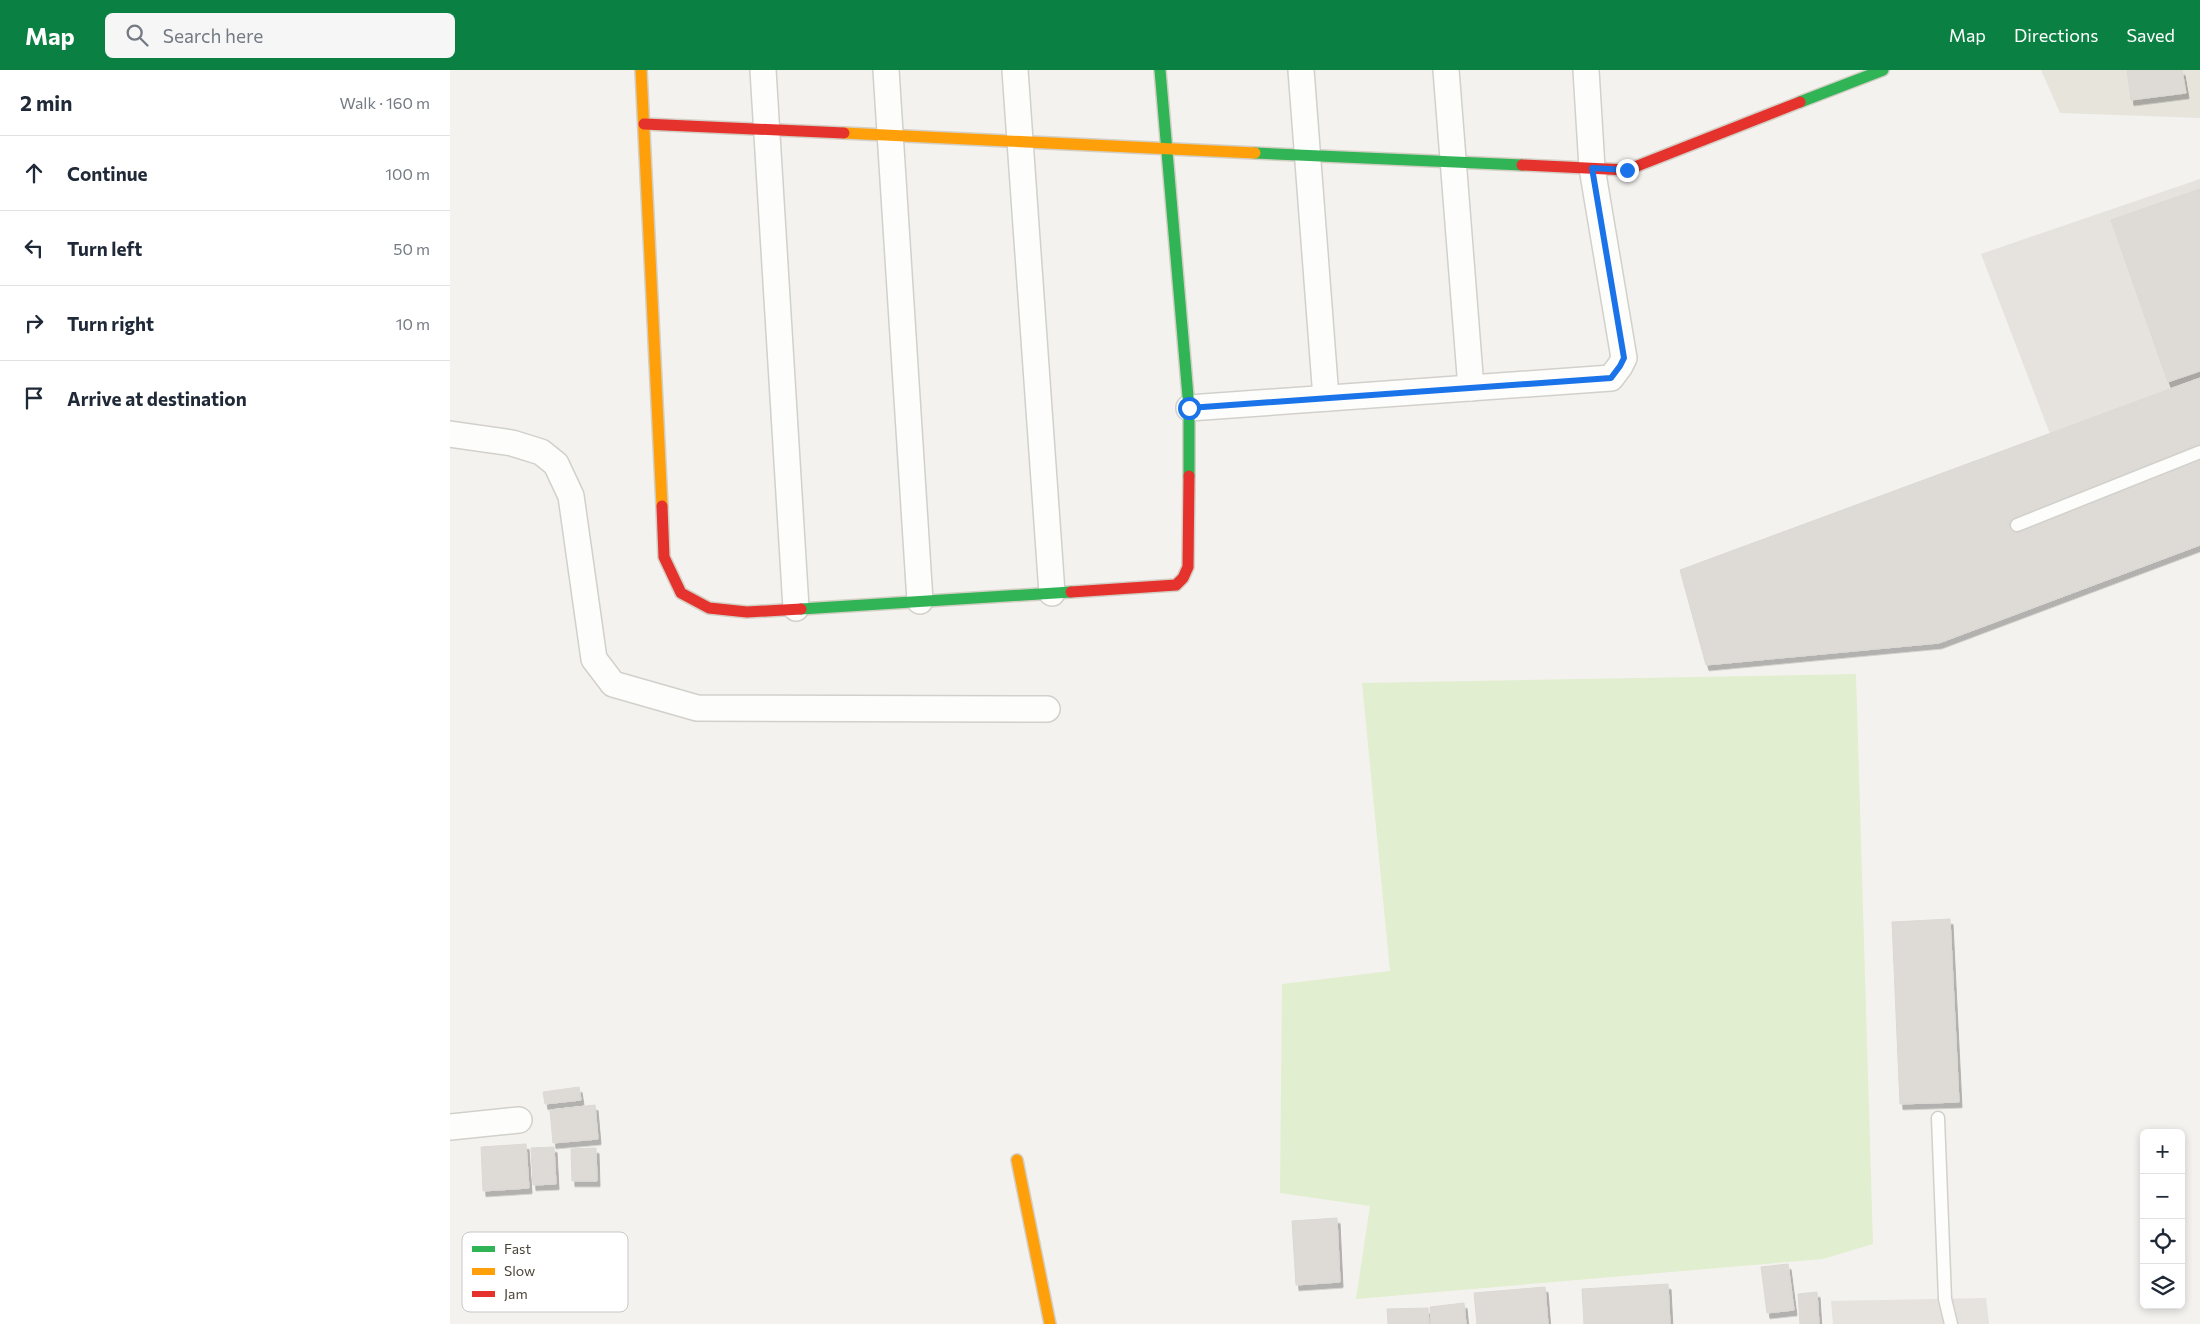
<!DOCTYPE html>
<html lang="en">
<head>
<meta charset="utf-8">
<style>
  :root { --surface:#fff; --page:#f6f6f7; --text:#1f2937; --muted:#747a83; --line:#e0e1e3; --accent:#0b8043 }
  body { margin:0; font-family:Commissioner,sans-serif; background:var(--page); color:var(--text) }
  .controls { position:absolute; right:15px; bottom:15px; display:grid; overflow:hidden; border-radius:8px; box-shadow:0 2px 8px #0003 }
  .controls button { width:45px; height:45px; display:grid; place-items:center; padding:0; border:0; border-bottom:1px solid var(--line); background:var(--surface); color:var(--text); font:25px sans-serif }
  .stop { position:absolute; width:15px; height:15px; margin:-11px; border:4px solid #1a73e8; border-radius:50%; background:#fff }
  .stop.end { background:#1a73e8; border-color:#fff; box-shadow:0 1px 5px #0008 }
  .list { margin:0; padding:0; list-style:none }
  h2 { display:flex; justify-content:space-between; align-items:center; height:65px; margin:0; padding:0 20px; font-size:21px }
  h2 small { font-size:16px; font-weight:400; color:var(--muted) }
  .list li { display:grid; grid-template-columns:32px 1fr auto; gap:15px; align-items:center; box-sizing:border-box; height:75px; padding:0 20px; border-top:1px solid var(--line) }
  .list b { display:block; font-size:19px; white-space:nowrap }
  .list em { font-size:16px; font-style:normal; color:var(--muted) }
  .icon { flex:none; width:28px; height:28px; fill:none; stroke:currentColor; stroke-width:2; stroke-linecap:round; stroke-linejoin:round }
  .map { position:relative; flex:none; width:1750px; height:1254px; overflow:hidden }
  header { display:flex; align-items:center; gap:30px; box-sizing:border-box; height:70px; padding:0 25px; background:var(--accent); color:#fff }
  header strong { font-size:24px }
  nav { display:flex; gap:28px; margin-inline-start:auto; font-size:18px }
  .search { width:350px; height:45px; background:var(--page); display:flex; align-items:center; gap:12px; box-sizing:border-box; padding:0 18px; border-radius:8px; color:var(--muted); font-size:19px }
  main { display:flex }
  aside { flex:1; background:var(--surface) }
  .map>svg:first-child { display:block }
  .residential { fill:#e7e4dc }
  .industrial { fill:#e6e2de }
  .green { fill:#e1eecf }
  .building { fill:#dedbd6; stroke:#dcd9d4; filter:url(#shadow) }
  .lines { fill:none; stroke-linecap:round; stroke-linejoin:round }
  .lane-casing { stroke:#d2d0cb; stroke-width:15 }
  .street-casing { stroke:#d2d0cb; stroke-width:28 }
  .fast-casing { stroke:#d3cfc5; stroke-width:14 }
  .slow-casing { stroke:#d3cfc5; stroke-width:14 }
  .jam-casing { stroke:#d3cfc5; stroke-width:14 }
  .lane { stroke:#fdfdfc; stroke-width:12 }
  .street { stroke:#fdfdfc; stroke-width:25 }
  .fast { stroke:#30b455; stroke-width:11 }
  .slow { stroke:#ff9f0a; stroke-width:11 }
  .jam { stroke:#e5322d; stroke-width:11 }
  .route { stroke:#1a73e8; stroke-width:6 }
  .key { fill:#fff; stroke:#c9c7c4; stroke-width:1 }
  .key-label { font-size:14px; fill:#4b4439 }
</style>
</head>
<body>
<header>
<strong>Map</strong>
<div class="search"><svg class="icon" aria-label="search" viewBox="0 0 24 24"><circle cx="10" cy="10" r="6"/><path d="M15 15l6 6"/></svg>Search here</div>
<nav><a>Map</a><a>Directions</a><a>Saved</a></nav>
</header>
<main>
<aside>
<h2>2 min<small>Walk · 160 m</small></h2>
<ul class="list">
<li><svg class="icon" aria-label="ahead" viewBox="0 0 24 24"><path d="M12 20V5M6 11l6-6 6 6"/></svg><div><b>Continue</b></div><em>100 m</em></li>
<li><svg class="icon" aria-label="left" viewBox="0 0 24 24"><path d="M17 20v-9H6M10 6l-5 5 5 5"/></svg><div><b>Turn left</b></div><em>50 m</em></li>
<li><svg class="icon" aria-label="right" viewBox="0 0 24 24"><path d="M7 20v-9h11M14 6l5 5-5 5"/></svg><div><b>Turn right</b></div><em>10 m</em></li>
<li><svg class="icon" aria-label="arrive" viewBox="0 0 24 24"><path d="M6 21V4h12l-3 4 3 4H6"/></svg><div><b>Arrive at destination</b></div></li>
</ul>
</aside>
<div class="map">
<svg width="1750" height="1254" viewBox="0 0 1750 1254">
  <defs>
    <filter id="shadow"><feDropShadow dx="3" dy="5.5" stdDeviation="0" flood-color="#0004"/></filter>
  </defs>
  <rect width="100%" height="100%" fill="#f4f2ee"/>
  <path class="residential" d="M 1591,0 L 1750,0 L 1750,48 L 1610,43 Z"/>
  <g class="industrial">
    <path d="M 1750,109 L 1750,308 L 1600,364 L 1531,184 Z"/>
    <path d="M 1536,1228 L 1539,1254 L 1383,1254 L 1381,1231 Z"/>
  </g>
  <path class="green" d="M 1406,604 L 1423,1174 L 1373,1189 L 906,1229 L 920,1136 L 830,1123 L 832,914 L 940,901 L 912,613 Z"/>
  <g class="building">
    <path d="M 1677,0 L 1732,0 L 1736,23 L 1681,30 Z"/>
    <path d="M 1750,119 L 1750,301 L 1718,312 L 1661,150 Z"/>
    <path d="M 1750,308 L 1750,475 L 1489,573 L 1256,595 L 1230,500 Z"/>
    <path d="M 1500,849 L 1509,1032 L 1450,1034 L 1442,852 Z"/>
    <path d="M 129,1017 L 131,1030 L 95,1034 L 93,1022 Z"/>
    <path d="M 145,1035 L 148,1069 L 103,1073 L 100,1040 Z"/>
    <path d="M 76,1074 L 79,1118 L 33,1121 L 31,1077 Z"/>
    <path d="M 104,1077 L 106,1114 L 83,1115 L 81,1078 Z"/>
    <path d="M 146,1078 L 147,1111 L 122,1111 L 121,1079 Z"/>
    <path d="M 887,1148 L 890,1212 L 846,1215 L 842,1151 Z"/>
    <path d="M 1338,1194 L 1344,1240 L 1317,1243 L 1311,1197 Z"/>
    <path d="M 1218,1214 L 1220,1254 L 1134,1254 L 1132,1219 Z"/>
    <path d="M 1095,1217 L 1098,1254 L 1027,1254 L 1024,1223 Z"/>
    <path d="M 1367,1222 L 1369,1254 L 1350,1254 L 1348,1224 Z"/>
    <path d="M 1014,1233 L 1016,1254 L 981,1254 L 980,1237 Z"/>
    <path d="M 978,1238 L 979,1254 L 938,1254 L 937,1239 Z"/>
  </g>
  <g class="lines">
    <defs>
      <g id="lane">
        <path d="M 1567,455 L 1750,382"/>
        <path d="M 1488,1048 L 1495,1229 L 1501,1254"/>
      </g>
      <g id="street">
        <path d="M 313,0 L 346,538"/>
        <path d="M 436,0 L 470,531"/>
        <path d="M 565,0 L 602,523"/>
        <path d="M 851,0 L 876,328"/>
        <path d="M 996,0 L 1021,318"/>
        <path d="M 739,338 L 1161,308 L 1170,296 L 1174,288 L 1142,98 L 1136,0"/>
        <path d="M 0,364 L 62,373 L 91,382 L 106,394 L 121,426 L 144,589 L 163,614 L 247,638 L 597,639"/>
        <path d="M 0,1057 L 69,1050"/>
      </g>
      <g id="fast">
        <path d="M 710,0 L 739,338 L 739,406"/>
        <path d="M 1350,32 L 1433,0"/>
        <path d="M 805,83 L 1072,95"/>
        <path d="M 351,539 L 621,522"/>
      </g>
      <g id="slow">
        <path d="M 191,0 L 212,436"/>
        <path d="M 394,63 L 805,83"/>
        <path d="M 567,1090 L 600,1254"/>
      </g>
      <g id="jam">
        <path d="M 194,54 L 394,63"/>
        <path d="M 1072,95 L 1177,100 L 1350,32"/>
        <path d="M 212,436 L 214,487 L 231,523 L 259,538 L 297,542 L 351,539"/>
        <path d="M 621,522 L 726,515 L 733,508 L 738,497 L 739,406"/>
      </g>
    </defs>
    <use href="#lane" class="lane-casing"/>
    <use href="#street" class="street-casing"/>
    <use href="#fast" class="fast-casing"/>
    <use href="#slow" class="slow-casing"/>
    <use href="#jam" class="jam-casing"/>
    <use href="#lane" class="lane"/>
    <use href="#street" class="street"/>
    <use href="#fast" class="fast"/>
    <use href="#slow" class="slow"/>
    <use href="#jam" class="jam"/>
  </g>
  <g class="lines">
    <path class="route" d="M 739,338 L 1161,308 L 1170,296 L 1174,288 L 1142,98 L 1177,100"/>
  </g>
  <rect x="12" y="1162" width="166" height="80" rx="8" class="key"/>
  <rect x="22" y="1176" width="23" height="6" fill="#30b455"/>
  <rect x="22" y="1198" width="23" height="7" fill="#ff9f0a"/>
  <rect x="22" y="1221" width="23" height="6" fill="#e5322d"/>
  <g class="key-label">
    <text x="54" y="1184">Fast</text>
    <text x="54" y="1206">Slow</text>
    <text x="54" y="1229">Jam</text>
  </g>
</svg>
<div class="controls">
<button>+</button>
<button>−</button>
<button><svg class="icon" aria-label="locate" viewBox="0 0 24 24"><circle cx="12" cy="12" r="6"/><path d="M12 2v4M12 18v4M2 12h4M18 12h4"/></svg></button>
<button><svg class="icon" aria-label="layers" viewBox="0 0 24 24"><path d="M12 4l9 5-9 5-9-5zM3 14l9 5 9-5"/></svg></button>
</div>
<div class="stop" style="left:739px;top:338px"></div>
<div class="stop end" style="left:1177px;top:100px"></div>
</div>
</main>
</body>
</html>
